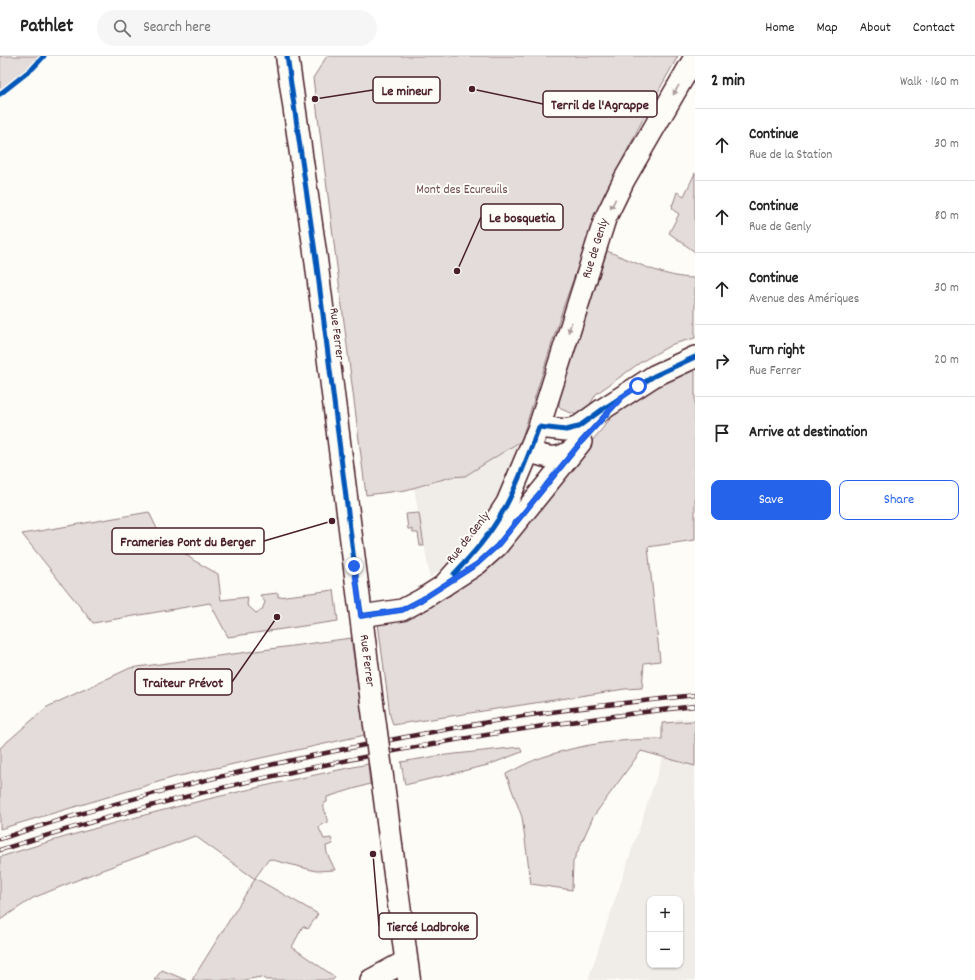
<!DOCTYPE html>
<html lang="en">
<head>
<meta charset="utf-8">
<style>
  :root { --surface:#fff; --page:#f6f6f6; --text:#222; --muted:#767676; --line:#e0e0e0; --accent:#2563eb }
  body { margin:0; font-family:Dekko,sans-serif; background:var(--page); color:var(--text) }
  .controls { position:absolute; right:12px; bottom:12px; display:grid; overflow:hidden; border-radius:8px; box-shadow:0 1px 3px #0004 }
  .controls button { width:36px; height:36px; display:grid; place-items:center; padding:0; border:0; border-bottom:1px solid var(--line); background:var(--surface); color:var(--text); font:20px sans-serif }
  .stop { position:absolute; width:12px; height:12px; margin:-9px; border:3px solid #2563eb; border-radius:50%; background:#fff }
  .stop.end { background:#2563eb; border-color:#fff; box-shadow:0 1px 4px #0008 }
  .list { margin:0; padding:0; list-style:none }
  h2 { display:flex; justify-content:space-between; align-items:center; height:52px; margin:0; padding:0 16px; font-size:17px }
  h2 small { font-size:13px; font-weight:400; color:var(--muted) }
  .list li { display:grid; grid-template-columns:26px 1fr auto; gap:12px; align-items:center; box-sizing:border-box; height:72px; padding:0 16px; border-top:1px solid var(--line) }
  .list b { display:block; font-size:15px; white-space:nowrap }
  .list p { margin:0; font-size:13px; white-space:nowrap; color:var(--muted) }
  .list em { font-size:13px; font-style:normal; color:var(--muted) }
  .actions { display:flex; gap:8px; padding:12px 16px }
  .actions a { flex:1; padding:9px 0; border:1px solid var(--accent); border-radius:8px; text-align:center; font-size:14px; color:var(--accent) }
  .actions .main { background:var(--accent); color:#fff }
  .icon { flex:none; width:22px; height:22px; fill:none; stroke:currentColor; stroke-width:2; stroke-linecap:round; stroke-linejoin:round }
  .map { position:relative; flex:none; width:695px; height:924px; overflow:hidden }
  header { display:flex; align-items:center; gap:24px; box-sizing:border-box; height:56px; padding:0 20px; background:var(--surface); border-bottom:1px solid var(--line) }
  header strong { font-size:19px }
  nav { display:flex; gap:22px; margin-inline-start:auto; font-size:14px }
  .search { width:280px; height:36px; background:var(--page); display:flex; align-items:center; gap:10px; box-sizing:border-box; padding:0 14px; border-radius:22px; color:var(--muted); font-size:15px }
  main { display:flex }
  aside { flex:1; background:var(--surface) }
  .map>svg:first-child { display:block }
  .built { fill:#f0ece8; fill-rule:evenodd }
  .green { fill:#e3dcda; stroke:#967e82 }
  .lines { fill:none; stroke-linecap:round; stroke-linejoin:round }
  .street-casing { stroke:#4a1f2b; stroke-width:24 }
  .secondary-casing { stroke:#4a1f2b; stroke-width:25 }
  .street { stroke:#fdfcf7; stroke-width:21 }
  .secondary { stroke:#fdfcf7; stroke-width:22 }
  .rail-casing { stroke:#4a1f2b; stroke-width:4.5 }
  .rail { stroke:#fdfcf7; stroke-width:3; stroke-dasharray:9; stroke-linecap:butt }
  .secondary-bridge-casing { stroke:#4a1f2b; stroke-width:25; stroke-linecap:butt }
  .secondary-bridge { stroke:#fdfcf7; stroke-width:22 }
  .cycleway-casing { stroke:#fdfcf7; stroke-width:8 }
  .cycleway { stroke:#0057b8; stroke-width:5 }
  .oneway { fill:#ac999b }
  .route { stroke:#2563eb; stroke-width:5 }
  .labels { text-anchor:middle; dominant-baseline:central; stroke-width:4; stroke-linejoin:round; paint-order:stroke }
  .park-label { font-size:13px; fill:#704e57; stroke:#fdfcf7 }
  .street-label { font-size:13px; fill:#4a1f2b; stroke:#fdfcf7 }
  .leader { fill:none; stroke:#4a1f2b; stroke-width:1.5 }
  .callout-dot { fill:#4a1f2b; stroke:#fdfcf7; stroke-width:1.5 }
  .callout { fill:#fdfcf7; stroke:#4a1f2b; stroke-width:1.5 }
  .callout-label { font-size:14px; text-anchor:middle; font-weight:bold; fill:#4a1f2b }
</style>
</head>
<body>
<header>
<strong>Pathlet</strong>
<div class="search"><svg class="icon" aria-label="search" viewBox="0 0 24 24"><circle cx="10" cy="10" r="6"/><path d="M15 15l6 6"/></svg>Search here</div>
<nav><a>Home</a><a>Map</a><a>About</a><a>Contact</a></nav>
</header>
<main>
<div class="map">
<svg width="695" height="924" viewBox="0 0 695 924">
  <rect width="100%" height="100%" fill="#fdfcf7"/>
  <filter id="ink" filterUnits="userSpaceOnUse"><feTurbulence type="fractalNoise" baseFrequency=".025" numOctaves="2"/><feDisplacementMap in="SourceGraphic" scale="8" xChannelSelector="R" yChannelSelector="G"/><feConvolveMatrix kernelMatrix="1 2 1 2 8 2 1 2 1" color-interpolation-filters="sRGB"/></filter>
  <g filter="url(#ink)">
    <g class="built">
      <path d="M 521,385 L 500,444 L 460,498 L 430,522 L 414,432 L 436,427 L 511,392 Z"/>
      <path d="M 676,663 L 695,663 L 695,924 L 588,924 ZM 650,843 L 680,843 L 680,909 L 650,909 Z"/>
    </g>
    <g class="green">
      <path d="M 0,0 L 44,0 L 33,12 L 0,38 Z"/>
      <path d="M 327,0 L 678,0 L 644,61 L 601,147 L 564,249 L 521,385 L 465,420 L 451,421 L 406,434 L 366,439 L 313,22 Z"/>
      <path d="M 695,117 L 695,196 L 669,177 L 679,158 L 673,154 L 672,148 L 673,148 L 677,136 L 684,140 Z"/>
      <path d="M 607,195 C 635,206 665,222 695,222 L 695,282 L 673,288 L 641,306 L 596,338 L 588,352 L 577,359 L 563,354 L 559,350 L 559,344 Z"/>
      <path d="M 695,307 L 695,484 L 648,491 L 660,605 L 644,607 L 642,632 L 625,633 L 393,669 L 390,659 L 378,567 L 407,561 L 587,391 L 621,350 Z"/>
      <path d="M 149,456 L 159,477 L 193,504 L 218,518 L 221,544 L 248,541 L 247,549 L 256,557 L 262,554 L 265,546 L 260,539 L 278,537 L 278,541 L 334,534 L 338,565 L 228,581 L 210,547 L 93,567 L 22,478 Z"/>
      <path d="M 419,457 L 424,490 L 420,490 L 418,477 L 413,477 L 412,473 L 408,473 L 406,458 Z"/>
      <path d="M 351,582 L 365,679 L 175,721 L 0,773 L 0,692 L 47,651 L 130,612 Z"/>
      <path d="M 695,665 L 695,710 L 641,695 L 593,761 L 573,806 L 572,834 L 531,828 L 522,761 L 506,718 C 518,712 530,705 543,701 C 582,688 621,683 662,683 L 662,667 Z"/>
      <path d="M 520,691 L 522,696 L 488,709 L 405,729 L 401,706 L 437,700 Z"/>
      <path d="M 368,708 L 370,728 L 327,741 L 327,746 L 323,748 L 328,767 L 322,768 L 319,772 L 324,783 L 331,782 L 333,788 L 326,790 L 327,797 L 335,814 L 316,815 L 269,803 L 255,822 L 318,858 L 308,873 L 303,870 L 292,891 L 335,921 L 333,924 L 266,924 L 261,921 L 244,924 L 192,924 L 255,823 L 195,780 L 97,816 L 33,842 L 0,864 L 0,801 C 121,762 244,733 368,708 Z"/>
      <path d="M 162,914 L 186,924 L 154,924 Z"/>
    </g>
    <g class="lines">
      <defs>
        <g id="street">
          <path d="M 539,371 L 566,374 L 578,371 L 603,353 L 654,320 L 695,301"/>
          <path d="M 529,395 C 549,403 559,405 576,391"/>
          <path id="s1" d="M 443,530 L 479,490 L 507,447 L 539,371 L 605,163 L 624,124 L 695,1"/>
          <path d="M 361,560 L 402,554 L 421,544 L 477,508 L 497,490 L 581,386"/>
          <path d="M 371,924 L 406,905"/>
        </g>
        <g id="secondary">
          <path id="s2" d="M 287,0 L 316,203 L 372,647"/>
          <path d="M 383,728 L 409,924"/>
        </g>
      </defs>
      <use href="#street" class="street-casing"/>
      <use href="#secondary" class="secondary-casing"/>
      <use href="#street" class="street"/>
      <use href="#secondary" class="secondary"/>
      <defs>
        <g id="rail">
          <path d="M 0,783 C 163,729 331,693 500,664 C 564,652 630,647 695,639"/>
          <path d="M 0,794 C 226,721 459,677 695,650"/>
        </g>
      </defs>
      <use href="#rail" class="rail-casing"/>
      <use href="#rail" class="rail"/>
      <defs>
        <path id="secondary-bridge" d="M 372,647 L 383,728"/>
      </defs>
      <use href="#secondary-bridge" class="secondary-bridge-casing"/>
      <use href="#secondary-bridge" class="secondary-bridge"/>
      <defs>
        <g id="cycleway">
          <path d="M 287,0 L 316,203 L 361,560 L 402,554 L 421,544 L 477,508 L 497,490 L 581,386 L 622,341"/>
          <path d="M 0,38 L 33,12 L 44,0"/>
          <path d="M 454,518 C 472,499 490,479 503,455 C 518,429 528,399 539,371 L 566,374 L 578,371 L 603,353 L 654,320 L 695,301"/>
        </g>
      </defs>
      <use href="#cycleway" class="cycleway-casing"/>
      <use href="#cycleway" class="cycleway"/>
    </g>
    <defs><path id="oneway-solid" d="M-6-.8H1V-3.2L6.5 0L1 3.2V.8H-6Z"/></defs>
    <g class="oneway">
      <use href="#oneway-solid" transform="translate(676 34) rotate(120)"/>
      <use href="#oneway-solid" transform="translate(613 148) rotate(116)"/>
      <use href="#oneway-solid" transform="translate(570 271) rotate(108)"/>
    </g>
  </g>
  <g class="lines" filter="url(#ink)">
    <path class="route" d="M 354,510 L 361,560 L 402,554 L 421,544 L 477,508 L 497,490 L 581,386 L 622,341 L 638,330"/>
  </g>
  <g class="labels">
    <g class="park-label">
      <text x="462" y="134">Mont des Ecureuils</text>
    </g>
    <g class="street-label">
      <text stroke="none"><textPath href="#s1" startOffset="375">Rue de Genly</textPath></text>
      <text transform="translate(336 278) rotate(83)">Rue Ferrer</text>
      <text transform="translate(469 482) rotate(-52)">Rue de Genly</text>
      <text stroke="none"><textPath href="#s2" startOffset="610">Rue Ferrer</textPath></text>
    </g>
  </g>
  <path class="leader" d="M315 43L373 34M472 33L543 48M457 215L481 161M332 465L264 485M277 561L232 626M373 798L379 870"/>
  <g class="callout-dot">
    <circle cx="315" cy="43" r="4"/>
    <circle cx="472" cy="33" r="4"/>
    <circle cx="457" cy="215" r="4"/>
    <circle cx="332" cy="465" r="4"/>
    <circle cx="277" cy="561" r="4"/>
    <circle cx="373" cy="798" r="4"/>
  </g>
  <g class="callout">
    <rect x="373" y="21" width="67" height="26" rx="4"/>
    <rect x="543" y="35" width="114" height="26" rx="4"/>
    <rect x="481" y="148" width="82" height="26" rx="4"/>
    <rect x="112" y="472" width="152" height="26" rx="4"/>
    <rect x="135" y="613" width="97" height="26" rx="4"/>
    <rect x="379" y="857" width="98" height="26" rx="4"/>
  </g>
  <g class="callout-label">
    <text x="407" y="39">Le mineur</text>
    <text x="600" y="53">Terril de l'Agrappe</text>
    <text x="522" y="166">Le bosquetia</text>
    <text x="188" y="490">Frameries Pont du Berger</text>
    <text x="183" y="631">Traiteur Prévot</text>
    <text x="428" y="875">Tiercé Ladbroke</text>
  </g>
</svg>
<div class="controls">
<button>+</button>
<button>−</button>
</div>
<div class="stop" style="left:638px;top:330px"></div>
<div class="stop end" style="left:354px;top:510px"></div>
</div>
<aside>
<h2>2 min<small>Walk · 160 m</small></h2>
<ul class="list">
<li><svg class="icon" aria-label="ahead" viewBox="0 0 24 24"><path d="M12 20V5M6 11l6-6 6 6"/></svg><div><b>Continue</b><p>Rue de la Station</p></div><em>30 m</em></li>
<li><svg class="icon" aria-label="ahead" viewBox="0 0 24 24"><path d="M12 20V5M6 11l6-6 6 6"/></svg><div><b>Continue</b><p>Rue de Genly</p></div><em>80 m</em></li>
<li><svg class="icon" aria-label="ahead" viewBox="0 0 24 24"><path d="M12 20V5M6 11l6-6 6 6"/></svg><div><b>Continue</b><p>Avenue des Amériques</p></div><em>30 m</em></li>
<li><svg class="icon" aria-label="right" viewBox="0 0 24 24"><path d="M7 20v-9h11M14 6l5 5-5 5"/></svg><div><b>Turn right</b><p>Rue Ferrer</p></div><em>20 m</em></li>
<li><svg class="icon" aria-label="arrive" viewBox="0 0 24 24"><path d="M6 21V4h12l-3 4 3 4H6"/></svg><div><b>Arrive at destination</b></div></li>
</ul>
<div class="actions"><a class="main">Save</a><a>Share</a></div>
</aside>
</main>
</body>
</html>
